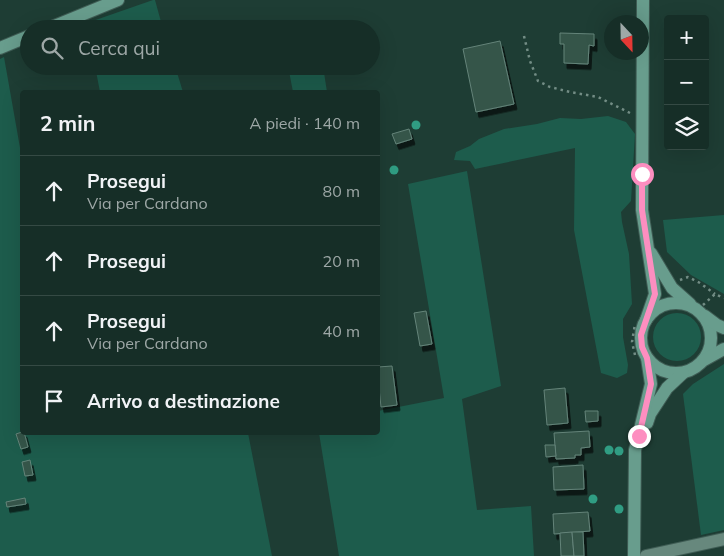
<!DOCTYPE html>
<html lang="it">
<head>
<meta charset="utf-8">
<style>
  :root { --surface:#162e27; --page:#233a33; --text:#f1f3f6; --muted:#9ea8a7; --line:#354a44 }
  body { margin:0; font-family:Mulish,sans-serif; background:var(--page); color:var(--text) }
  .controls { position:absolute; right:15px; top:15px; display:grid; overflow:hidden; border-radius:5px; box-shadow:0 5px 20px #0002 }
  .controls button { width:45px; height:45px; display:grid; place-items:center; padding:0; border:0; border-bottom:1px solid var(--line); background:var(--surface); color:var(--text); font:25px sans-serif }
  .compass { position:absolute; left:604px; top:15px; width:45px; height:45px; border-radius:50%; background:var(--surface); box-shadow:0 5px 20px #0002; rotate:158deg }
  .stop { position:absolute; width:15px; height:15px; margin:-11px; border:4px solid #fd8ec0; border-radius:50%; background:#fff }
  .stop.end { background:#fd8ec0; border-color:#fff; box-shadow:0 1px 5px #0008 }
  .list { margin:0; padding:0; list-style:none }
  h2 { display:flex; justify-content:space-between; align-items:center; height:65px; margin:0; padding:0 20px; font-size:21px }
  h2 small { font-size:16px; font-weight:400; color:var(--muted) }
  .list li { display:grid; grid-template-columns:32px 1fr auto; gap:15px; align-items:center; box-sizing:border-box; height:70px; padding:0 20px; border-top:1px solid var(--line) }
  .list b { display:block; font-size:19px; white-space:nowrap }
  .list p { margin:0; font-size:16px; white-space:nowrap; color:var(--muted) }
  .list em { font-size:16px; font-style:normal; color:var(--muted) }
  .icon { flex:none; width:28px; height:28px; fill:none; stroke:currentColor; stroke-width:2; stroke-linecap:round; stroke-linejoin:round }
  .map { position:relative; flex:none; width:724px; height:556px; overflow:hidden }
  .search { position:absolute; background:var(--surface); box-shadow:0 5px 20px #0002; left:20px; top:20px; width:360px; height:55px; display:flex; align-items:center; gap:12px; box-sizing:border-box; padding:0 18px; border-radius:28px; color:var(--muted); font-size:19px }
  .panel { position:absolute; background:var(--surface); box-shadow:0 5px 20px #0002; left:20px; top:90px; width:360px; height:345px; border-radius:5px }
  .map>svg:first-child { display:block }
  .green { fill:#1d5c4c }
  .building { fill:#35544a; stroke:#648479; filter:url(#shadow) }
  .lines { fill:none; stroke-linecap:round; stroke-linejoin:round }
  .street-casing { stroke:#3f5c54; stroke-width:14 }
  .secondary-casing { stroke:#3f5c54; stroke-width:14 }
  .path { stroke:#738d85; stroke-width:2.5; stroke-dasharray:2.5 4; stroke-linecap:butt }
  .street { stroke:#67887d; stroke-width:12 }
  .secondary { stroke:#689d8d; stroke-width:12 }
  .tree { fill:#309d83 }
  .route { stroke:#fd8ec0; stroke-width:6 }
</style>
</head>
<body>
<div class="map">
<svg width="724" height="556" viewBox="0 0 724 556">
  <defs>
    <filter id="shadow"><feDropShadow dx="3" dy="5.5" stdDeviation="0" flood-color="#0009"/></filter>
  </defs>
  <rect width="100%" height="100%" fill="#1e3d34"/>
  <g class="green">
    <path d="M 153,0 L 155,0 L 163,29 L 88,29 L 87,23 Z"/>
    <path d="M 4,57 L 22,159 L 22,432 L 248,433 L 272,556 L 0,556 L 0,59 Z"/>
    <path d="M 95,66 L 175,66 L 183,92 L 100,92 Z"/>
    <path d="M 288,66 L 323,66 L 327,92 L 293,92 Z"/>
    <path d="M 608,116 L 626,122 L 635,134 L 631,201 L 621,212 L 622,222 L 629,254 L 632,304 L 623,319 L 623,337 L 628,365 L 627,373 L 617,378 L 601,373 L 574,230 L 575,148 L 475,169 L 470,161 L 454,160 L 456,152 L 470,146 L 479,139 L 504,129 L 537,124 L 560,118 L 581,119 Z"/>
    <path d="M 467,171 L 501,386 L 462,399 L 477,510 L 531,506 L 534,556 L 339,556 L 319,433 L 378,432 L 378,411 L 444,398 L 408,184 Z"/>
    <path d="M 724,215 L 724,294 L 691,275 L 667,252 L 663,220 Z"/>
    <circle cx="677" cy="337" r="24"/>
    <path d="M 724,364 L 724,530 L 701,535 L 683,394 L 693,384 Z"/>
  </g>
  <g class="building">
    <path d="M 560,33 L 594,34 L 594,46 L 589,45 L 588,64 L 564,63 L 564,44 L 560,44 Z"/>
    <path d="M 500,41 L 514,104 L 476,112 L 463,49 Z"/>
    <path d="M 409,129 L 412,139 L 396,144 L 392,134 Z"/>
    <path d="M 426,311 L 432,344 L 420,346 L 414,313 Z"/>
    <path d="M 392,366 L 397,405 L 381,407 L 378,378 L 378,367 Z"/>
    <path d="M 565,388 L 568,423 L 547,425 L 544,390 Z"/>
    <path d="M 585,411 L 598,411 L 598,421 L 586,422 Z"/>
    <path d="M 589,431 L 590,447 L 581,448 L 581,455 L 575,455 L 575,458 L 556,459 L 554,433 Z"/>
    <path d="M 22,432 L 24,432 L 28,447 L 21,449 L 16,434 Z"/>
    <path d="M 545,445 L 555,445 L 556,456 L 546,457 Z"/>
    <path d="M 30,460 L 33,475 L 25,476 L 22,462 Z"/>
    <path d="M 583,465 L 584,489 L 554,490 L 553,467 Z"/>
    <path d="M 25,498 L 26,504 L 7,507 L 6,502 Z"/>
    <path d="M 588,512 L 590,531 L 554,534 L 553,514 Z"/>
    <path d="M 572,532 L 574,556 L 561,556 L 560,533 Z"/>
    <path d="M 572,532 L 583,532 L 584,556 L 574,556 Z"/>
  </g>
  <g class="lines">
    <defs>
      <path id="street" d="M 646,556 L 724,539"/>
      <g id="secondary">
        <path d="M 643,0 L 642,210 L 655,294 L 646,320"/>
        <path d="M 47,29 L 118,0"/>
        <path d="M 0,48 L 29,36"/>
        <path d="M 651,253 L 672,288 L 690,304"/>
        <circle cx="676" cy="338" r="35"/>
        <path d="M 705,316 L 717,325 L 724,328"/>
        <path d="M 704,360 L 724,349"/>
        <path d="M 647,423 L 650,414 L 667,388 L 683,373"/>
        <path d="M 634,556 L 635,450 L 651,384 L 647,358"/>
      </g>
    </defs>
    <use href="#street" class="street-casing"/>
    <use href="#secondary" class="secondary-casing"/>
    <g class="path">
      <path d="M 524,36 L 530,61 L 538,81 L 550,87 L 570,92 L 598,97 L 630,113"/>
      <path d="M 680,280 L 688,277 L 700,283 L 715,294"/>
      <path d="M 703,305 L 715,294 L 724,298"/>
      <path d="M 635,355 L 632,342 L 635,324"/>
    </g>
    <use href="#street" class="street"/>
    <use href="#secondary" class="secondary"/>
  </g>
  <g class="tree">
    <circle cx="416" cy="125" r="4.5"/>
    <circle cx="394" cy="170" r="4.5"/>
    <circle cx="609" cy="450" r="4.5"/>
    <circle cx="619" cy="451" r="4.5"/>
    <circle cx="593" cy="499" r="4.5"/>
    <circle cx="619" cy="509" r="4.5"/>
  </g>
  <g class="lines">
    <path class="route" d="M 639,436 L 651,384 L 647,358 L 642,347 L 641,335 L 655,294 L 642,210 L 642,174"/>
  </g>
</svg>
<div class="controls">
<button>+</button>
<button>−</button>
<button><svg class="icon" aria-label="layers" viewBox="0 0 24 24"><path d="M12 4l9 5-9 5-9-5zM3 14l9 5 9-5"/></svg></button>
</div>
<svg class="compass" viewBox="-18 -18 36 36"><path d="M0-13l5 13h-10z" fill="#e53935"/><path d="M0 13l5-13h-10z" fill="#9ea8a7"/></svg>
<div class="stop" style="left:642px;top:174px"></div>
<div class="stop end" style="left:639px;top:436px"></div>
<div class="search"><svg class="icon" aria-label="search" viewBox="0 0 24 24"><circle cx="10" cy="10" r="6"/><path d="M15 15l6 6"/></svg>Cerca qui</div>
<section class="panel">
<h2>2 min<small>A piedi · 140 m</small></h2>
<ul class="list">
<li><svg class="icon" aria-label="ahead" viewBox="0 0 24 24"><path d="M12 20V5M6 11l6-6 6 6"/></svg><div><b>Prosegui</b><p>Via per Cardano</p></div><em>80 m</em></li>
<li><svg class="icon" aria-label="ahead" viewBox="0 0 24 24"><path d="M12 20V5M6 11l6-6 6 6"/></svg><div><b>Prosegui</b></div><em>20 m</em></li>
<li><svg class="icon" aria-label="ahead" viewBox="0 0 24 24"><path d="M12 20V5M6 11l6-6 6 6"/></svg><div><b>Prosegui</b><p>Via per Cardano</p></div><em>40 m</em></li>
<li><svg class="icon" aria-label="arrive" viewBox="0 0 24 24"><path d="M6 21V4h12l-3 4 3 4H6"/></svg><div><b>Arrivo a destinazione</b></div></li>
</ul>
</section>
</div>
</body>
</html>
